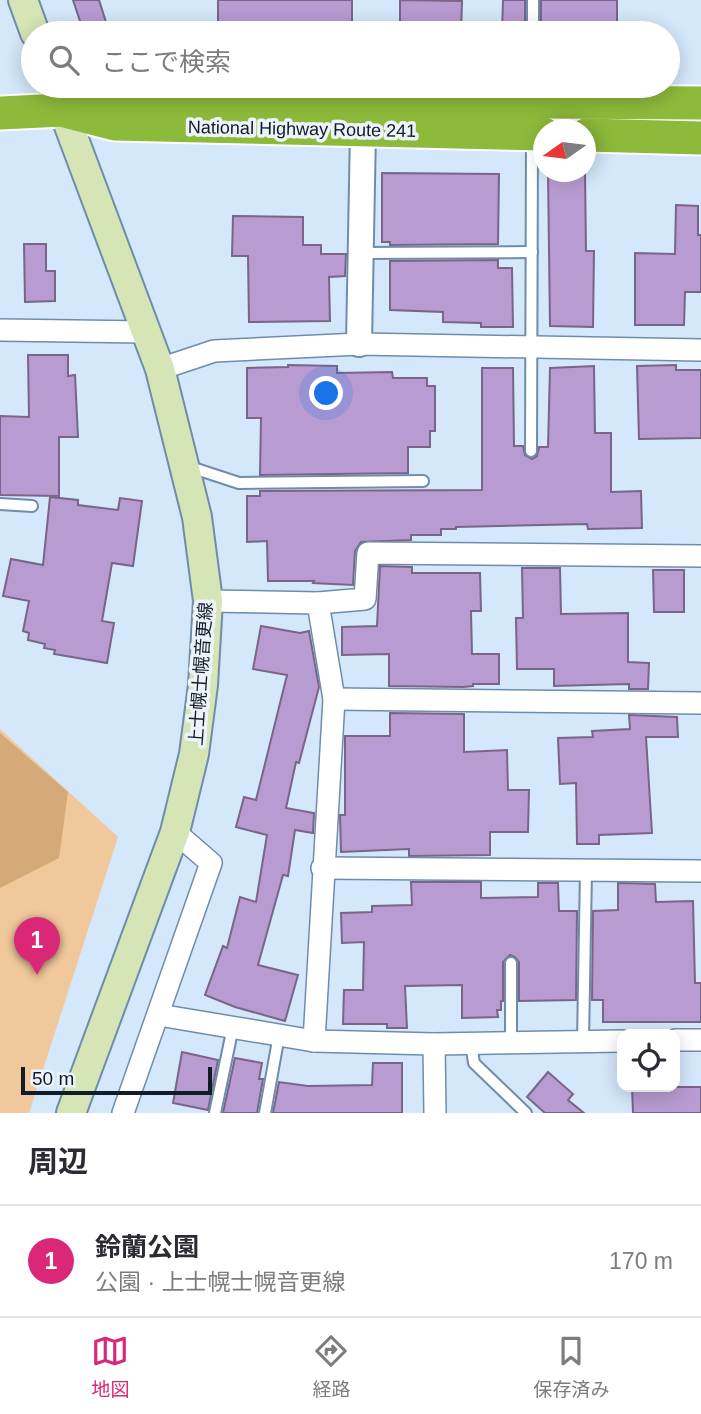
<!DOCTYPE html>
<html lang="ja">
<head>
<meta charset="utf-8">
<style>
  :root { --surface:#fff; --page:#f2f2f3; --text:#2b2b33; --muted:#7c7c81; --line:#e1e1e2; --accent:#db2777 }
  body { margin:0; font-family:Helvetica,"Noto Sans JP",sans-serif; background:var(--page); color:var(--text) }
  .controls { position:absolute; right:21px; bottom:21px; display:grid; overflow:hidden; border-radius:14px; box-shadow:0 4px 18px #0003 }
  .controls button { width:63px; height:63px; display:grid; place-items:center; padding:0; border:0; border-bottom:2px solid var(--line); background:var(--surface); color:var(--text); font:35px sans-serif }
  .compass { position:absolute; left:533px; top:119px; width:63px; height:63px; border-radius:50%; background:var(--surface); box-shadow:0 4px 18px #0003; rotate:256deg }
  .scale { position:absolute; left:21px; bottom:18px; width:191px; box-sizing:border-box; padding-left:7px; border:4px solid #101c27; border-top:0; font-size:19px; line-height:24px; white-space:nowrap; color:#101c27; -webkit-text-stroke:5px #ecf3f9; paint-order:stroke }
  .you { position:absolute; left:327px; top:394px; width:24px; height:24px; margin:-18px; border:5px solid #fff; border-radius:50%; background:#1a73e8; box-shadow:0 0 0 10px #1a73e833 }
  .badge { display:grid; place-items:center; width:46px; height:46px; border-radius:50%; background:var(--accent); color:#fff; font-size:23px; font-weight:700 }
  .pin { position:absolute; translate:-50% -58px; filter:drop-shadow(0 2px 4px #0008) }
  .pin::after { content:''; position:absolute; top:37px; width:24px; height:21px; background:inherit; clip-path:polygon(0 0,100% 0,50% 100%) }
  .list { margin:0; padding:0; list-style:none }
  h2 { display:flex; justify-content:space-between; align-items:center; height:91px; margin:0; padding:0 28px; font-size:30px }
  h2 small { font-size:23px; font-weight:400; color:var(--muted) }
  .list li { display:grid; grid-template-columns:46px 1fr auto; gap:21px; align-items:center; box-sizing:border-box; height:112px; padding:0 28px; border-top:2px solid var(--line) }
  .list b { display:block; font-size:26px; white-space:nowrap }
  .list p { margin:0; font-size:23px; white-space:nowrap; color:var(--muted) }
  .list em { font-size:23px; font-style:normal; color:var(--muted) }
  .icon { flex:none; width:38px; height:38px; fill:none; stroke:currentColor; stroke-width:2; stroke-linecap:round; stroke-linejoin:round }
  .map { position:relative; flex:none; width:701px; height:1113px; overflow:hidden }
  .search { position:absolute; background:var(--surface); box-shadow:0 4px 18px #0003; left:21px; right:21px; top:21px; height:77px; display:flex; align-items:center; gap:18px; box-sizing:border-box; padding:0 24px; border-radius:38px; color:var(--muted); font-size:26px }
  .sheet { height:203px; background:var(--surface) }
  nav { display:flex; justify-content:space-around; align-items:center; box-sizing:border-box; height:98px; border-top:2px solid var(--line); background:var(--surface); font-size:19px; color:var(--muted) }
  nav a { display:grid; justify-items:center; gap:4px }
  nav .on { color:var(--accent) }
  .map>svg:first-child { display:block }
  .green { fill:#f0c89c }
  .forest { fill:#d5a978 }
  .building { fill:#b89bd1; stroke:#786587; stroke-width:2 }
  .lines { fill:none; stroke-linecap:round; stroke-linejoin:round }
  .service-casing { stroke:#6f8daa; stroke-width:14 }
  .minor-casing { stroke:#6f8daa; stroke-width:24 }
  .tertiary-casing { stroke:#6f8daa; stroke-width:28 }
  .secondary-casing { stroke:#6f8daa; stroke-width:32 }
  .trunk-casing { stroke:#fff; stroke-width:37 }
  .service { stroke:#fff; stroke-width:10 }
  .minor { stroke:#fff; stroke-width:21 }
  .tertiary { stroke:#fff; stroke-width:24 }
  .secondary { stroke:#d5e5b6; stroke-width:28 }
  .trunk { stroke:#8eba3b; stroke-width:33 }
  .labels { text-anchor:middle; dominant-baseline:central; stroke-width:7; stroke-linejoin:round; paint-order:stroke }
  .street-label { font-size:18px; fill:#101c27; stroke:#ecf3f9 }
</style>
</head>
<body>
<div class="map">
<svg width="701" height="1113" viewBox="0 0 701 1113">
  <rect width="100%" height="100%" fill="#d4e7fb"/>
  <path class="green" d="M 0,729 L 118,837 L 29,1113 L 0,1113 Z"/>
  <path class="forest" d="M 0,733 L 68,792 L 59,858 L 0,888 Z"/>
  <g class="building">
    <path d="M 73,0 L 99,0 L 106,22 L 103,24 L 107,33 L 84,33 Z"/>
    <path d="M 218,0 L 352,0 L 352,28 L 341,28 L 341,33 L 231,33 L 231,28 L 218,28 Z"/>
    <path d="M 400,0 L 462,1 L 461,33 L 400,33 Z"/>
    <path d="M 503,0 L 525,0 L 525,33 L 502,33 Z"/>
    <rect x="541" y="0" width="76" height="33"/>
    <path d="M 585,171 L 586,251 L 594,251 L 593,327 L 550,326 L 548,172 Z"/>
    <path d="M 382,173 L 499,174 L 498,244 L 390,245 L 390,242 L 382,242 Z"/>
    <path d="M 676,205 L 698,206 L 698,235 L 701,235 L 701,292 L 685,292 L 684,325 L 635,325 L 635,253 L 675,254 Z"/>
    <path d="M 233,216 L 303,217 L 303,245 L 321,245 L 321,254 L 346,254 L 345,276 L 329,277 L 330,321 L 249,322 L 248,256 L 232,256 Z"/>
    <path d="M 24,244 L 46,244 L 46,271 L 55,271 L 55,301 L 25,302 Z"/>
    <path d="M 498,260 L 498,268 L 512,268 L 513,327 L 481,327 L 481,323 L 443,322 L 443,312 L 390,310 L 390,261 Z"/>
    <path d="M 28,355 L 68,355 L 68,376 L 75,375 L 78,437 L 59,437 L 59,496 L 0,495 L 0,416 L 29,417 Z"/>
    <path d="M 288,365 L 337,366 L 337,373 L 392,372 L 393,378 L 427,378 L 427,386 L 435,386 L 435,431 L 430,431 L 430,447 L 408,447 L 408,473 L 260,475 L 261,418 L 247,418 L 247,368 L 288,367 Z"/>
    <path d="M 676,365 L 676,370 L 701,370 L 701,438 L 639,439 L 637,366 Z"/>
    <path d="M 594,366 L 595,433 L 611,433 L 611,492 L 641,491 L 642,528 L 588,529 L 587,524 L 456,527 L 456,529 L 441,529 L 441,535 L 411,535 L 411,540 L 361,542 L 355,551 L 353,585 L 313,583 L 314,581 L 268,581 L 267,541 L 247,542 L 247,496 L 260,496 L 260,491 L 482,490 L 482,368 L 513,368 L 514,446 L 523,446 L 525,455 L 532,459 L 537,456 L 539,447 L 548,447 L 550,368 Z"/>
    <path d="M 50,497 L 78,500 L 78,505 L 118,510 L 120,498 L 142,501 L 133,566 L 112,563 L 102,621 L 114,623 L 107,663 L 54,654 L 55,650 L 44,648 L 45,644 L 28,640 L 29,633 L 23,631 L 29,601 L 3,596 L 11,559 L 43,565 Z"/>
    <path d="M 380,566 L 412,567 L 412,573 L 480,573 L 481,611 L 471,611 L 472,654 L 499,654 L 499,684 L 473,684 L 473,686 L 463,687 L 389,686 L 389,654 L 342,655 L 342,627 L 377,626 Z"/>
    <path d="M 522,568 L 560,568 L 561,614 L 628,613 L 628,662 L 649,663 L 648,689 L 629,689 L 629,684 L 554,686 L 554,669 L 517,669 L 516,618 L 523,618 Z"/>
    <path d="M 653,570 L 684,570 L 684,612 L 654,612 Z"/>
    <path d="M 261,626 L 300,633 L 309,631 L 319,687 L 299,763 L 296,762 L 286,808 L 314,813 L 313,833 L 295,830 L 288,876 L 283,875 L 258,965 L 298,975 L 285,1021 L 235,1007 L 205,995 L 223,946 L 227,948 L 240,897 L 256,902 L 267,835 L 236,827 L 244,797 L 256,800 L 287,675 L 253,669 Z"/>
    <path d="M 390,713 L 464,714 L 464,752 L 507,750 L 508,790 L 529,790 L 528,832 L 490,832 L 490,855 L 409,856 L 409,849 L 341,852 L 340,815 L 345,815 L 345,736 L 390,736 Z"/>
    <path d="M 629,715 L 677,717 L 678,737 L 646,737 L 652,833 L 599,835 L 599,844 L 577,844 L 576,783 L 560,784 L 558,738 L 593,737 L 592,731 L 630,729 Z"/>
    <path d="M 411,882 L 481,882 L 481,898 L 538,897 L 538,883 L 558,883 L 559,911 L 577,911 L 576,1000 L 519,1001 L 519,962 L 515,957 L 510,955 L 503,962 L 503,1001 L 501,1001 L 501,1010 L 497,1010 L 498,1017 L 462,1018 L 462,985 L 405,986 L 407,1028 L 387,1028 L 387,1024 L 343,1024 L 344,990 L 363,990 L 364,942 L 342,943 L 341,913 L 372,912 L 372,906 L 412,905 Z"/>
    <path d="M 618,883 L 655,884 L 656,902 L 693,901 L 695,983 L 701,983 L 701,1022 L 603,1022 L 603,1000 L 592,1000 L 593,911 L 618,910 Z"/>
    <path d="M 182,1052 L 218,1060 L 208,1110 L 173,1103 Z"/>
    <path d="M 235,1058 L 262,1063 L 259,1079 L 263,1079 L 257,1113 L 223,1113 Z"/>
    <path d="M 373,1063 L 402,1063 L 402,1113 L 273,1113 L 279,1082 L 308,1086 L 372,1085 Z"/>
    <path d="M 548,1072 L 573,1094 L 568,1100 L 584,1113 L 545,1113 L 527,1097 Z"/>
    <path d="M 632,1087 L 701,1087 L 701,1113 L 633,1113 Z"/>
  </g>
  <g class="lines">
    <defs>
      <g id="service">
        <path d="M 533,0 L 533,33"/>
        <path d="M 361,253 L 532,252"/>
        <path d="M 531,451 L 532,139"/>
        <path d="M 187,466 L 239,483 L 423,481"/>
        <path d="M 0,504 L 32,506"/>
        <path d="M 511,963 L 511,1043"/>
        <path d="M 583,1042 L 586,871"/>
        <path d="M 471,1043 L 474,1063 L 526,1113"/>
        <path d="M 215,1113 L 233,1027"/>
        <path d="M 265,1113 L 279,1035"/>
      </g>
      <g id="minor">
        <path d="M 0,330 L 146,332"/>
        <path d="M 160,369 L 214,351 L 359,344 L 701,350"/>
        <path d="M 208,601 L 318,603 L 334,699 L 314,1041"/>
        <path d="M 318,603 L 365,599 L 368,553 L 701,556"/>
        <path d="M 334,699 L 701,703"/>
        <path d="M 322,868 L 701,871"/>
        <path d="M 159,1015 L 314,1041 L 434,1044 L 622,1041"/>
        <path d="M 675,1040 L 701,1040"/>
        <path d="M 434,1044 L 435,1113"/>
        <path d="M 123,1113 L 211,863 L 175,832"/>
      </g>
      <path id="tertiary" d="M 359,344 L 363,130"/>
      <g id="secondary">
        <path d="M 23,0 L 35,33"/>
        <path d="M 54,86 L 160,369 L 197,517 L 208,601 L 203,685 L 194,754 L 175,832 L 71,1113"/>
      </g>
      <g id="trunk">
        <path d="M 65,111 L 115,124 L 544,134"/>
        <path d="M 0,113 L 63,110 L 108,99 L 701,103"/>
        <path d="M 586,135 L 701,138"/>
      </g>
    </defs>
    <use href="#service" class="service-casing"/>
    <use href="#minor" class="minor-casing"/>
    <use href="#tertiary" class="tertiary-casing"/>
    <use href="#secondary" class="secondary-casing"/>
    <use href="#trunk" class="trunk-casing"/>
    <use href="#service" class="service"/>
    <use href="#minor" class="minor"/>
    <use href="#tertiary" class="tertiary"/>
    <use href="#secondary" class="secondary"/>
    <use href="#trunk" class="trunk"/>
  </g>
  <g class="labels">
    <g class="street-label">
      <text transform="translate(302 129) rotate(1)">National Highway Route 241</text>
      <text transform="translate(201 674) rotate(-86)">上士幌士幌音更線</text>
    </g>
  </g>
</svg>
<div class="controls">
<button><svg class="icon" aria-label="locate" viewBox="0 0 24 24"><circle cx="12" cy="12" r="6"/><path d="M12 2v4M12 18v4M2 12h4M18 12h4"/></svg></button>
</div>
<svg class="compass" viewBox="-18 -18 36 36"><path d="M0-13l5 13h-10z" fill="#e53935"/><path d="M0 13l5-13h-10z" fill="#7c7c81"/></svg>
<div class="scale">50 m</div>
<div class="you"></div>
<div class="pin badge" style="left:37px;top:975px">1</div>
<div class="search"><svg class="icon" aria-label="search" viewBox="0 0 24 24"><circle cx="10" cy="10" r="6"/><path d="M15 15l6 6"/></svg>ここで検索</div>
</div>
<section class="sheet">
<h2>周辺<small></small></h2>
<ul class="list">
<li><span class="badge">1</span><div><b>鈴蘭公園</b><p>公園 · 上士幌士幌音更線</p></div><em>170 m</em></li>
</ul>
</section>
<nav>
<a class="on"><svg class="icon" aria-label="map" viewBox="0 0 24 24"><path d="M3 6l6-2 6 2 6-2v14l-6 2-6-2-6 2zM9 4v14M15 6v14"/></svg>地図</a>
<a><svg class="icon" aria-label="directions" viewBox="0 0 24 24"><path d="M12 3l9 9-9 9-9-9zM9 14v-3h6M13 9l2 2-2 2"/></svg>経路</a>
<a><svg class="icon" aria-label="saved" viewBox="0 0 24 24"><path d="M7 4h10v16l-5-4-5 4z"/></svg>保存済み</a>
</nav>
</body>
</html>
